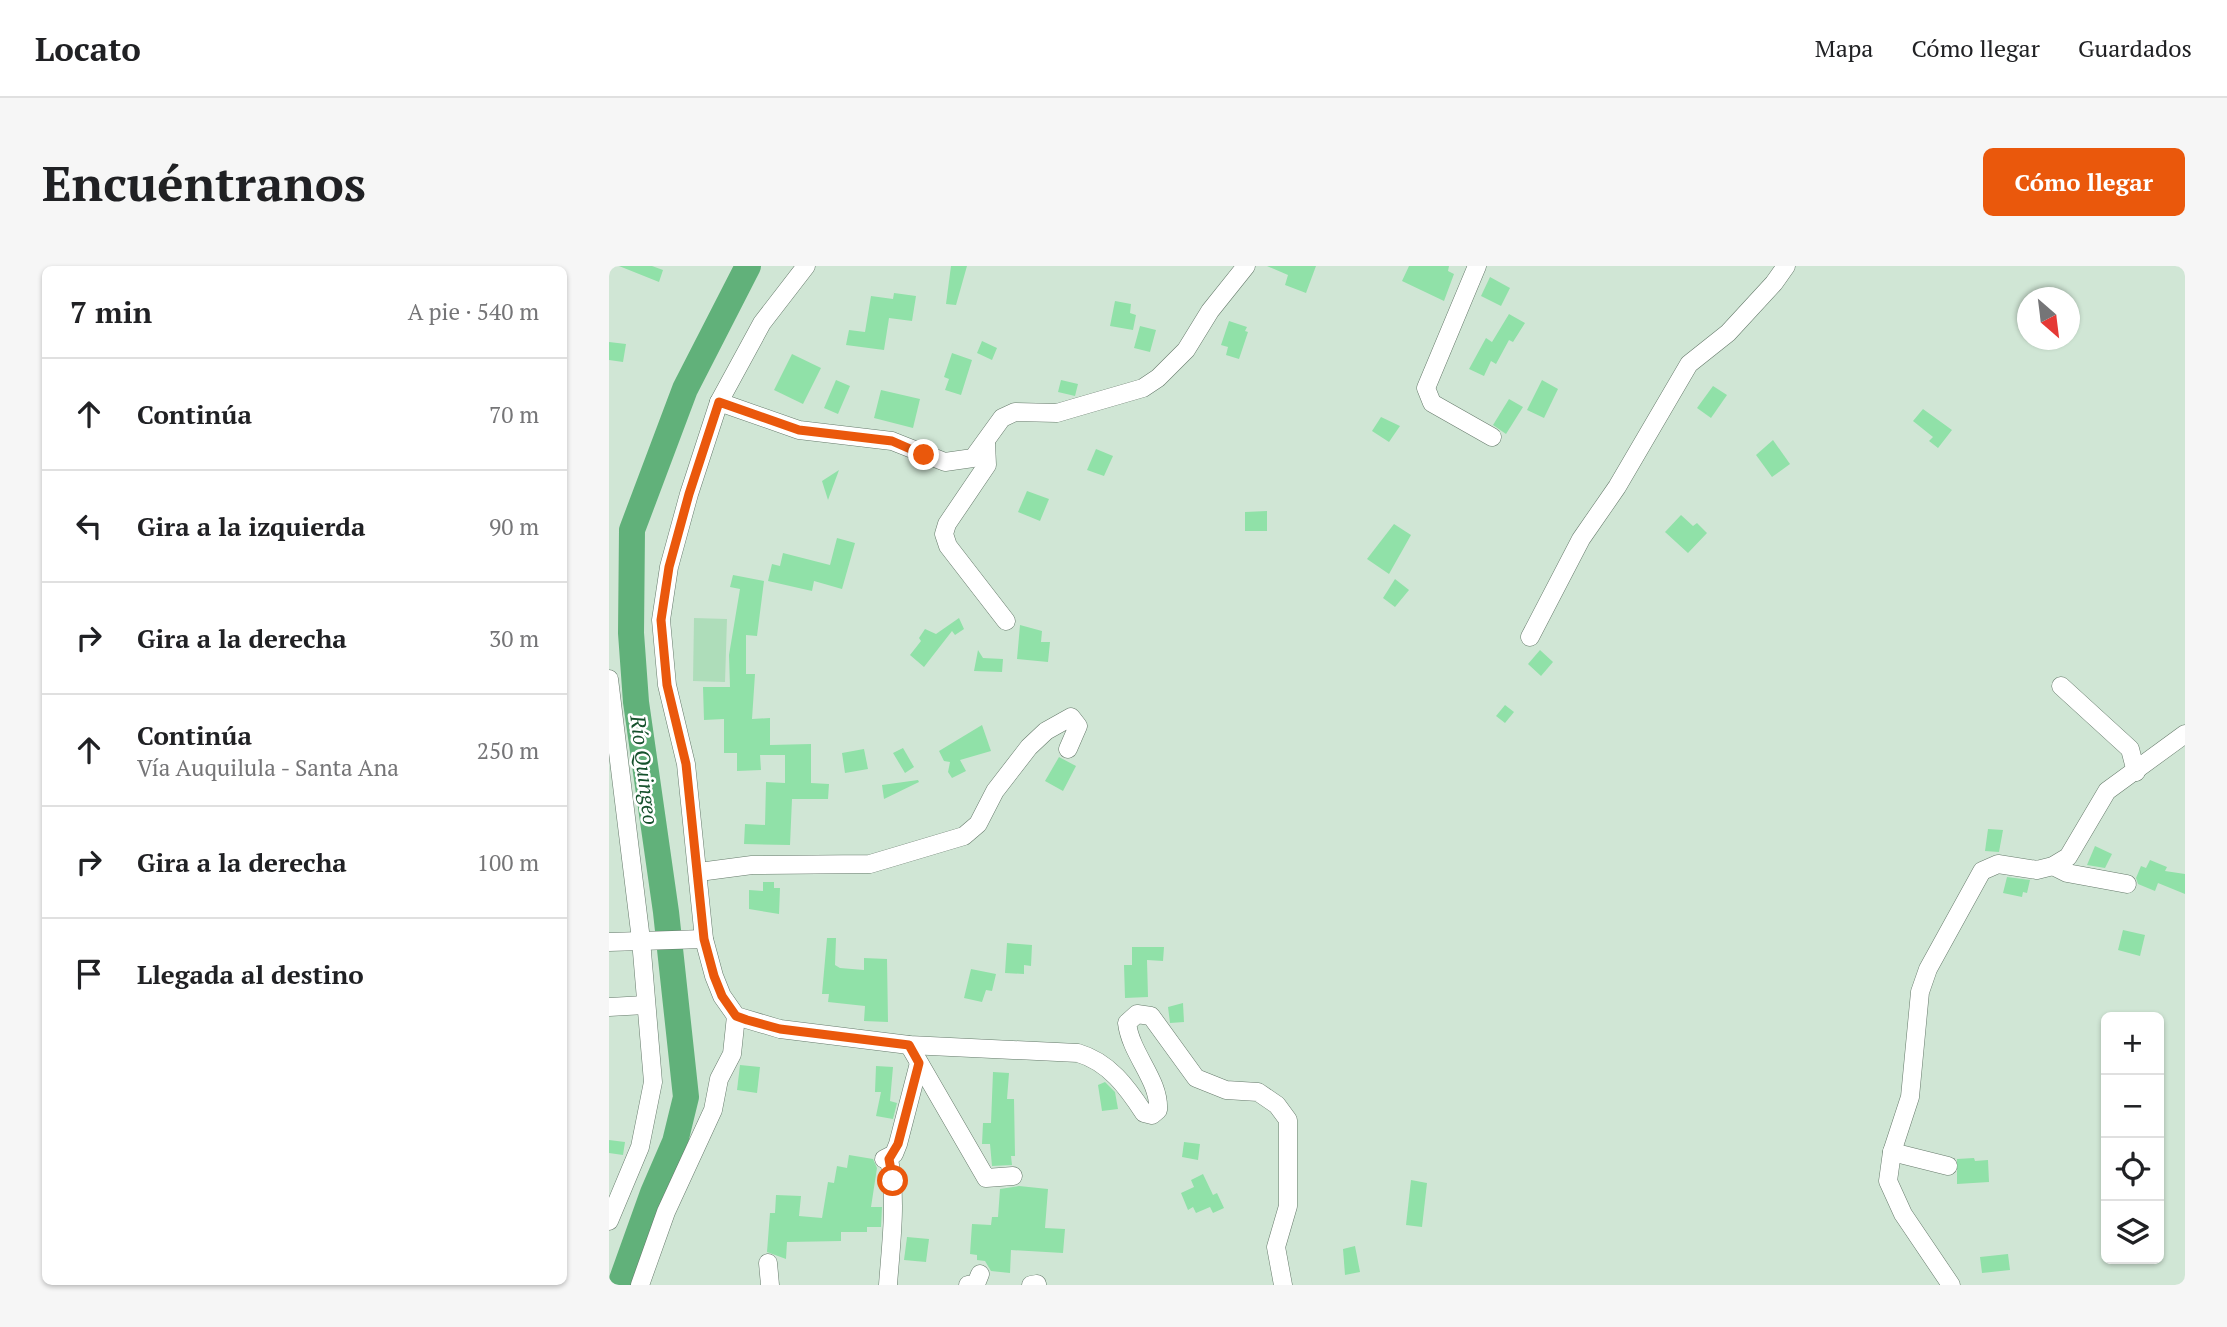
<!DOCTYPE html>
<html lang="es">
<head>
<meta charset="utf-8">
<style>
  :root { --surface:#fff; --page:#f6f6f6; --text:#202124; --muted:#757577; --line:#e0e0e0; --accent:#ea580c }
  body { margin:0; font-family:"PT Serif",serif; background:var(--page); color:var(--text) }
  .controls { position:absolute; right:21px; bottom:21px; display:grid; overflow:hidden; border-radius:10px; box-shadow:0 2px 5px #0004 }
  .controls button { width:63px; height:63px; display:grid; place-items:center; padding:0; border:0; border-bottom:2px solid var(--line); background:var(--surface); color:var(--text); font:35px sans-serif }
  .compass { position:absolute; left:1408px; top:21px; width:63px; height:63px; border-radius:50%; background:var(--surface); box-shadow:0 2px 5px #0004; rotate:152deg }
  .stop { position:absolute; width:21px; height:21px; margin:-16px; border:5px solid #ea580c; border-radius:50%; background:#fff }
  .stop.end { background:#ea580c; border-color:#fff; box-shadow:0 2px 7px #0008 }
  .list { margin:0; padding:0; list-style:none }
  h2 { display:flex; justify-content:space-between; align-items:center; height:91px; margin:0; padding:0 28px; font-size:30px }
  h2 small { font-size:23px; font-weight:400; color:var(--muted) }
  .list li { display:grid; grid-template-columns:46px 1fr auto; gap:21px; align-items:center; box-sizing:border-box; height:112px; padding:0 28px; border-top:2px solid var(--line) }
  .list b { display:block; font-size:26px; white-space:nowrap }
  .list p { margin:0; font-size:23px; white-space:nowrap; color:var(--muted) }
  .list em { font-size:23px; font-style:normal; color:var(--muted) }
  .icon { flex:none; width:38px; height:38px; fill:none; stroke:currentColor; stroke-width:2; stroke-linecap:round; stroke-linejoin:round }
  .map { position:relative; flex:none; width:1576px; height:1019px; overflow:hidden; border-radius:10px }
  header { display:flex; align-items:center; gap:42px; box-sizing:border-box; height:98px; padding:0 35px; background:var(--surface); border-bottom:2px solid var(--line) }
  header strong { font-size:33px }
  nav { display:flex; gap:38px; margin-inline-start:auto; font-size:24px }
  .intro { display:flex; align-items:center; justify-content:space-between; box-sizing:border-box; height:168px; padding:0 42px }
  h1 { margin:0; font-size:49px }
  .button { padding:18px 32px; border-radius:10px; background:var(--accent); color:#fff; font-size:24px; font-weight:700 }
  main { display:flex; gap:42px; padding:0 42px }
  aside { flex:1; background:var(--surface); border-radius:10px; box-shadow:0 2px 5px #0004 }
  .map>svg:first-child { display:block }
  .green { fill:#aeddba }
  .lines { fill:none; stroke-linecap:round; stroke-linejoin:round }
  .river { stroke:#61b17a; stroke-width:26 }
  .building { fill:#90e1a8 }
  .minor-casing { stroke:#667a6b; stroke-width:19 }
  .minor { stroke:#fff; stroke-width:18 }
  .route { stroke:#ea580c; stroke-width:9 }
  .labels { text-anchor:middle; dominant-baseline:central; stroke-width:5; stroke-linejoin:round; paint-order:stroke }
  .water-label { font-size:21px; font-style:italic; fill:#15512c; stroke:#fff }
</style>
</head>
<body>
<header>
<strong>Locato</strong>
<nav><a>Mapa</a><a>Cómo llegar</a><a>Guardados</a></nav>
</header>
<div class="intro"><h1>Encuéntranos</h1><a class="button">Cómo llegar</a></div>
<main>
<aside>
<h2>7 min<small>A pie · 540 m</small></h2>
<ul class="list">
<li><svg class="icon" aria-label="ahead" viewBox="0 0 24 24"><path d="M12 20V5M6 11l6-6 6 6"/></svg><div><b>Continúa</b></div><em>70 m</em></li>
<li><svg class="icon" aria-label="left" viewBox="0 0 24 24"><path d="M17 20v-9H6M10 6l-5 5 5 5"/></svg><div><b>Gira a la izquierda</b></div><em>90 m</em></li>
<li><svg class="icon" aria-label="right" viewBox="0 0 24 24"><path d="M7 20v-9h11M14 6l5 5-5 5"/></svg><div><b>Gira a la derecha</b></div><em>30 m</em></li>
<li><svg class="icon" aria-label="ahead" viewBox="0 0 24 24"><path d="M12 20V5M6 11l6-6 6 6"/></svg><div><b>Continúa</b><p>Vía Auquilula - Santa Ana</p></div><em>250 m</em></li>
<li><svg class="icon" aria-label="right" viewBox="0 0 24 24"><path d="M7 20v-9h11M14 6l5 5-5 5"/></svg><div><b>Gira a la derecha</b></div><em>100 m</em></li>
<li><svg class="icon" aria-label="arrive" viewBox="0 0 24 24"><path d="M6 21V4h12l-3 4 3 4H6"/></svg><div><b>Llegada al destino</b></div></li>
</ul>
</aside>
<div class="map">
<svg width="1576" height="1019" viewBox="0 0 1576 1019">
  <rect width="100%" height="100%" fill="#d0e6d5"/>
  <path class="green" d="M 85,352 L 118,353 L 116,416 L 84,415 Z"/>
  <g class="lines">
    <path class="river" d="M 11,1019 L 44,927 L 66,876 L 77,831 L 57,646 L 27,436 L 22,367 L 23,264 L 76,123 L 139,0"/>
  </g>
  <g class="building">
    <path d="M 10,0 L 43,0 L 54,4 L 50,16 Z"/>
    <path d="M 342,0 L 358,0 L 347,39 L 337,38 Z"/>
    <path d="M 658,0 L 707,0 L 697,27 L 676,19 L 679,9 Z"/>
    <path d="M 800,0 L 840,0 L 839,5 L 845,8 L 835,35 L 793,15 Z"/>
    <path d="M 881,11 L 901,22 L 892,40 L 872,30 Z"/>
    <path d="M 285,27 L 307,30 L 303,55 L 280,52 L 275,84 L 237,79 L 240,64 L 256,66 L 262,30 L 284,33 Z"/>
    <path d="M 506,35 L 522,38 L 521,47 L 527,49 L 524,64 L 501,60 Z"/>
    <path d="M 900,48 L 916,57 L 904,76 L 900,74 L 887,98 L 882,95 L 875,110 L 860,103 L 877,72 L 883,76 Z"/>
    <path d="M 620,55 L 638,61 L 636,65 L 639,66 L 630,93 L 617,89 L 619,81 L 612,79 Z"/>
    <path d="M 531,60 L 547,64 L 541,86 L 525,82 Z"/>
    <path d="M 373,75 L 388,82 L 383,94 L 368,87 Z"/>
    <path d="M 0,76 L 17,78 L 14,96 L 0,94 Z"/>
    <path d="M 343,87 L 363,94 L 352,129 L 336,124 L 340,113 L 335,111 Z"/>
    <path d="M 183,88 L 212,102 L 194,138 L 165,124 Z"/>
    <path d="M 227,114 L 241,120 L 229,148 L 215,142 Z"/>
    <path d="M 452,114 L 469,118 L 466,130 L 449,126 Z"/>
    <path d="M 933,114 L 949,123 L 935,152 L 918,144 Z"/>
    <path d="M 1104,120 L 1118,129 L 1102,152 L 1088,142 Z"/>
    <path d="M 272,124 L 311,133 L 304,162 L 265,152 Z"/>
    <path d="M 900,133 L 914,141 L 897,168 L 884,159 Z"/>
    <path d="M 1314,143 L 1343,164 L 1329,182 L 1320,175 L 1324,171 L 1304,155 Z"/>
    <path d="M 772,151 L 791,160 L 780,176 L 763,165 Z"/>
    <path d="M 1164,174 L 1181,198 L 1163,211 L 1147,189 Z"/>
    <path d="M 487,183 L 504,190 L 495,210 L 478,204 Z"/>
    <path d="M 230,204 L 219,234 L 213,215 Z"/>
    <path d="M 418,225 L 440,233 L 431,255 L 409,246 Z"/>
    <path d="M 658,245 L 658,265 L 636,265 L 636,246 Z"/>
    <path d="M 1072,249 L 1084,260 L 1088,257 L 1098,267 L 1079,287 L 1056,266 Z"/>
    <path d="M 785,258 L 802,269 L 780,308 L 758,293 Z"/>
    <path d="M 228,272 L 246,277 L 233,323 L 205,315 L 203,325 L 159,315 L 163,298 L 171,300 L 174,287 L 221,299 Z"/>
    <path d="M 124,309 L 155,315 L 148,370 L 137,369 L 137,408 L 146,408 L 143,453 L 161,452 L 161,479 L 202,478 L 202,517 L 220,518 L 219,533 L 183,533 L 181,579 L 135,578 L 136,558 L 156,559 L 157,516 L 176,517 L 176,489 L 151,489 L 152,504 L 128,505 L 128,487 L 115,487 L 115,453 L 95,454 L 94,421 L 121,421 L 120,389 L 131,323 L 121,321 Z"/>
    <path d="M 786,313 L 800,324 L 786,341 L 774,332 Z"/>
    <path d="M 350,352 L 355,363 L 346,369 L 343,365 L 315,401 L 301,389 L 312,375 L 310,372 L 316,363 L 327,368 Z"/>
    <path d="M 411,359 L 433,365 L 432,376 L 441,376 L 439,396 L 408,393 Z"/>
    <path d="M 369,384 L 374,392 L 394,393 L 393,406 L 365,405 Z"/>
    <path d="M 931,384 L 944,396 L 932,410 L 919,398 Z"/>
    <path d="M 896,439 L 905,446 L 896,457 L 887,450 Z"/>
    <path d="M 373,459 L 382,485 L 351,494 L 357,505 L 343,512 L 339,506 L 341,496 L 335,495 L 330,485 Z"/>
    <path d="M 294,482 L 305,501 L 296,507 L 284,487 Z"/>
    <path d="M 255,483 L 259,503 L 236,507 L 233,487 Z"/>
    <path d="M 450,491 L 467,500 L 454,525 L 436,515 Z"/>
    <path d="M 309,514 L 310,516 L 275,533 L 273,519 Z"/>
    <path d="M 1379,563 L 1394,564 L 1390,586 L 1376,585 Z"/>
    <path d="M 1486,580 L 1503,588 L 1496,602 L 1478,599 Z"/>
    <path d="M 1541,594 L 1558,601 L 1556,605 L 1576,608 L 1576,628 L 1549,617 L 1546,625 L 1529,618 L 1527,612 L 1532,600 L 1537,602 Z"/>
    <path d="M 1398,611 L 1421,614 L 1418,627 L 1414,626 L 1413,631 L 1394,627 Z"/>
    <path d="M 154,616 L 165,616 L 165,622 L 171,622 L 170,648 L 140,643 L 140,624 L 154,625 Z"/>
    <path d="M 1514,664 L 1536,669 L 1531,690 L 1509,684 Z"/>
    <path d="M 218,672 L 227,672 L 226,699 L 231,702 L 255,704 L 255,692 L 278,693 L 279,756 L 255,755 L 256,740 L 219,736 L 220,728 L 213,728 Z"/>
    <path d="M 398,677 L 423,679 L 422,700 L 415,699 L 415,708 L 396,707 Z"/>
    <path d="M 523,681 L 555,681 L 554,695 L 538,694 L 539,731 L 516,732 L 515,699 L 523,699 Z"/>
    <path d="M 362,703 L 387,708 L 383,725 L 377,724 L 373,736 L 355,732 Z"/>
    <path d="M 574,737 L 575,756 L 561,757 L 559,741 Z"/>
    <path d="M 131,799 L 151,801 L 148,827 L 128,824 Z"/>
    <path d="M 267,800 L 284,801 L 281,835 L 288,837 L 284,853 L 267,850 L 272,826 L 266,826 Z"/>
    <path d="M 384,806 L 400,807 L 398,833 L 405,833 L 406,890 L 402,890 L 403,899 L 383,900 L 381,878 L 373,878 L 374,857 L 382,857 Z"/>
    <path d="M 496,816 L 506,826 L 509,843 L 493,845 L 489,819 Z"/>
    <path d="M 0,874 L 16,876 L 14,889 L 0,887 Z"/>
    <path d="M 575,876 L 591,878 L 589,894 L 573,891 Z"/>
    <path d="M 240,889 L 264,893 L 268,902 L 262,941 L 273,941 L 272,961 L 258,961 L 258,966 L 232,966 L 232,975 L 178,976 L 177,993 L 158,986 L 161,947 L 166,947 L 167,929 L 192,930 L 190,950 L 213,952 L 219,916 L 225,917 L 228,900 L 238,902 Z"/>
    <path d="M 1365,892 L 1366,895 L 1379,894 L 1380,916 L 1348,918 L 1348,893 Z"/>
    <path d="M 594,908 L 604,929 L 608,927 L 615,942 L 604,947 L 601,941 L 587,947 L 584,941 L 579,944 L 572,927 L 585,921 L 582,914 Z"/>
    <path d="M 802,914 L 818,917 L 813,961 L 797,959 Z"/>
    <path d="M 410,920 L 439,923 L 436,962 L 456,963 L 454,987 L 402,984 L 401,1007 L 382,1005 L 376,995 L 368,994 L 368,989 L 361,988 L 363,958 L 382,959 L 383,951 L 389,951 L 391,923 Z"/>
    <path d="M 298,971 L 320,973 L 317,996 L 295,994 Z"/>
    <path d="M 746,980 L 751,1006 L 736,1009 L 734,983 Z"/>
    <path d="M 1399,988 L 1401,1004 L 1373,1007 L 1371,991 Z"/>
  </g>
  <g class="lines">
    <defs>
      <g id="minor">
        <path d="M 197,0 L 153,57 L 110,136 L 80,228 L 60,301 L 52,354 L 58,419 L 77,498 L 95,673 L 105,710 L 113,730 L 127,750 L 171,763 L 300,779 L 469,787 C 500,796 518,821 535,847 L 543,849 L 549,844 C 551,814 522,789 518,757 L 528,748 L 542,750 L 587,812 L 617,824 L 649,826 L 668,839 L 679,854 L 679,940 L 667,981 L 674,1019"/>
        <path d="M 868,0 L 817,122 L 823,137 L 883,171"/>
        <path d="M 110,136 L 190,164 L 283,175 L 336,196 L 364,192 L 393,152 L 406,146 L 448,147 L 465,142 L 534,122 L 549,112 L 577,84 L 601,45 L 637,0"/>
        <path d="M 377,177 L 378,199 L 338,258 L 335,268 L 339,280 L 397,355"/>
        <path d="M 921,371 L 972,273 L 1008,221 L 1080,98 L 1119,67 L 1165,17 L 1177,0"/>
        <path d="M 0,413 L 32,674 L 44,816 L 31,881 L 0,955"/>
        <path d="M 1452,420 L 1521,483 L 1527,506"/>
        <path d="M 1444,600 L 1458,607 L 1518,618"/>
        <path d="M 90,606 L 143,599 L 261,598 L 355,570 L 369,558 L 386,525 L 420,481 L 437,465 L 462,451 L 469,460 L 459,483"/>
        <path d="M 0,676 L 95,673"/>
        <path d="M 0,741 L 36,739"/>
        <path d="M 300,779 L 377,912 L 404,910"/>
        <path d="M 1283,886 L 1339,900"/>
        <path d="M 275,893 L 285,888 L 289,878 L 310,797"/>
        <path d="M 159,997 L 161,1019"/>
        <path d="M 31,1019 L 57,946 L 104,844 L 110,813 L 123,788 L 127,750"/>
        <path d="M 279,1019 C 282,977 288,935 280,893"/>
        <path d="M 359,1019 L 367,1018 L 371,1008"/>
        <path d="M 422,1019 L 428,1018"/>
        <path d="M 1342,1019 L 1294,948 L 1279,915 L 1283,886 L 1301,831 L 1311,726 L 1319,703 L 1373,605 L 1389,598 L 1428,604 L 1444,600 L 1459,591 L 1498,525 L 1576,468"/>
      </g>
    </defs>
    <use href="#minor" class="minor-casing"/>
    <use href="#minor" class="minor"/>
  </g>
  <g class="lines">
    <path class="route" d="M 284,915 L 280,893 L 289,878 L 310,797 L 300,779 L 171,763 L 138,754 L 127,750 L 113,730 L 105,710 L 95,673 L 77,498 L 58,419 L 52,354 L 60,301 L 80,228 L 110,136 L 190,164 L 283,175 L 315,189"/>
  </g>
  <g class="labels">
    <g class="water-label">
      <text transform="translate(36 504) rotate(83)">Río Quingeo</text>
    </g>
  </g>
</svg>
<div class="controls">
<button>+</button>
<button>−</button>
<button><svg class="icon" aria-label="locate" viewBox="0 0 24 24"><circle cx="12" cy="12" r="6"/><path d="M12 2v4M12 18v4M2 12h4M18 12h4"/></svg></button>
<button><svg class="icon" aria-label="layers" viewBox="0 0 24 24"><path d="M12 4l9 5-9 5-9-5zM3 14l9 5 9-5"/></svg></button>
</div>
<svg class="compass" viewBox="-18 -18 36 36"><path d="M0-13l5 13h-10z" fill="#e53935"/><path d="M0 13l5-13h-10z" fill="#757577"/></svg>
<div class="stop" style="left:284px;top:915px"></div>
<div class="stop end" style="left:315px;top:189px"></div>
</div>
</main>
</body>
</html>
